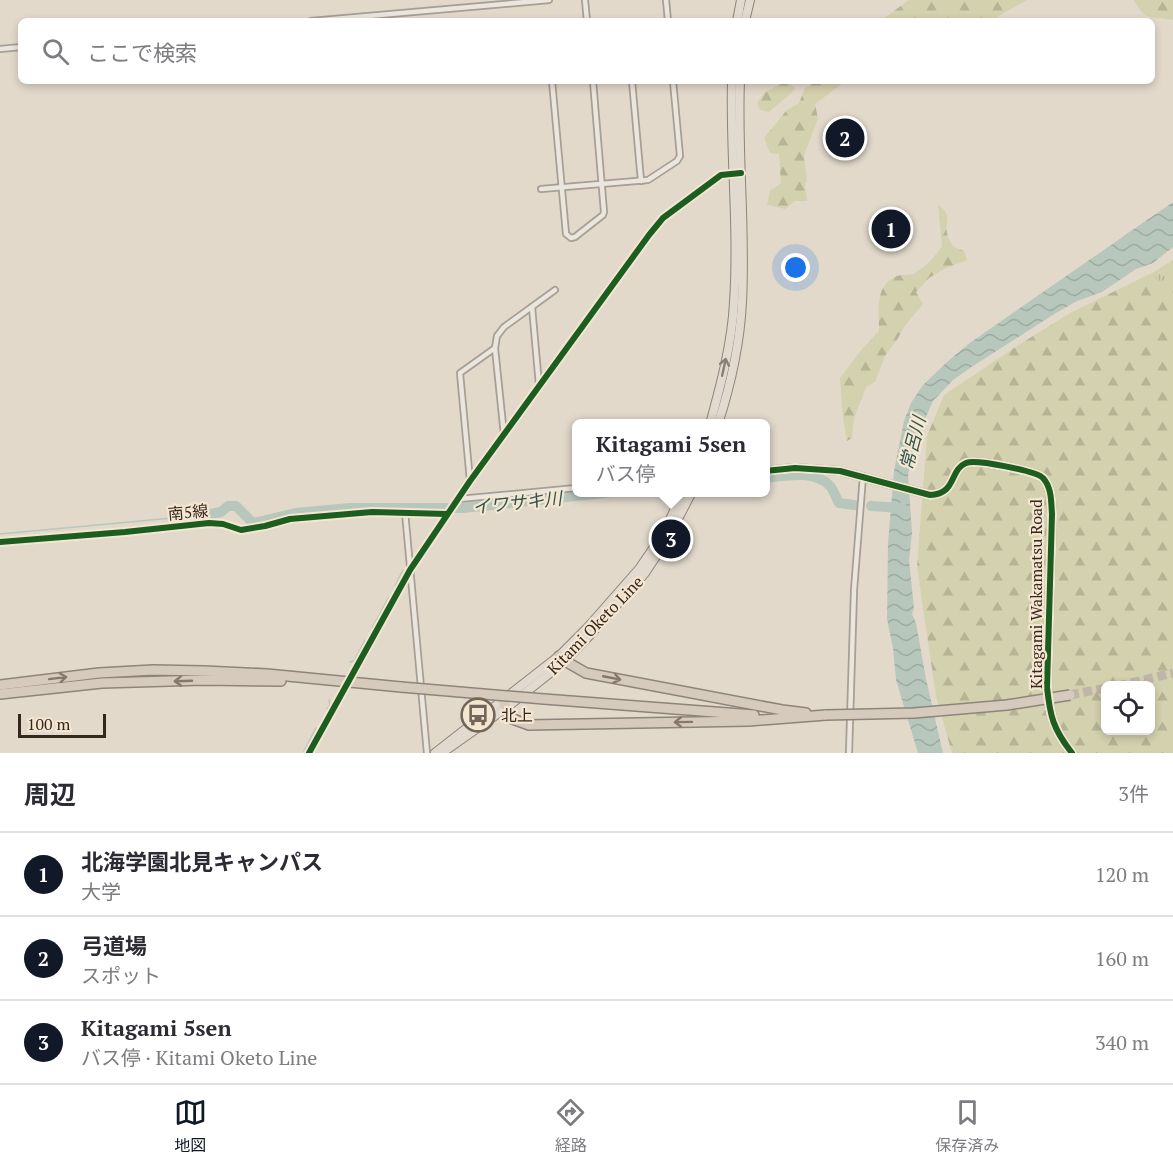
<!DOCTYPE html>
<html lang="ja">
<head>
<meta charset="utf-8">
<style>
  :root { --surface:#fff; --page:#f2f2f3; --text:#2b2b33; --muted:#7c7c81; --line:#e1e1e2; --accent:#111827 }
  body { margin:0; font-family:"PT Serif","Noto Sans JP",serif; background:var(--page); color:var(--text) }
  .controls { position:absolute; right:18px; bottom:18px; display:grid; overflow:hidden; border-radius:9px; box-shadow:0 3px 9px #0003 }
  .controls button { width:54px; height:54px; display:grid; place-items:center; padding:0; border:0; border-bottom:2px solid var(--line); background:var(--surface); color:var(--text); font:30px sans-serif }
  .scale { position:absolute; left:18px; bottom:15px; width:88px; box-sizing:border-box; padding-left:6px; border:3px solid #35271d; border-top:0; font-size:16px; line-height:21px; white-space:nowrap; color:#35271d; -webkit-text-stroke:4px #f4e6d1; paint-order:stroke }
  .you { position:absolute; left:796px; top:268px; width:21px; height:21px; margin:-15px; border:4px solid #fff; border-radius:50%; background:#1a73e8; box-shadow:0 0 0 9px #1a73e833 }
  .badge { display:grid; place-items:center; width:39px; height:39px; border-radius:50%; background:var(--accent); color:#fff; font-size:20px; font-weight:700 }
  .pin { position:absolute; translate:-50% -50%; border:3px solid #fff; box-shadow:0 2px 6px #0006 }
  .popup { position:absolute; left:572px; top:419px; width:198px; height:78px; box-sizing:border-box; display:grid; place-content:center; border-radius:9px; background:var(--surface); filter:drop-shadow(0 2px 4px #0005); font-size:20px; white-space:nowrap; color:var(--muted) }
  .popup b { font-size:22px; color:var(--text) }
  .popup::after { content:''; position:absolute; left:50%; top:100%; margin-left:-12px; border:12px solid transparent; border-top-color:var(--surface) }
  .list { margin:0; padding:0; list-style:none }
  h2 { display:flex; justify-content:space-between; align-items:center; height:78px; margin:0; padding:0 24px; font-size:26px }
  h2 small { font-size:20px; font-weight:400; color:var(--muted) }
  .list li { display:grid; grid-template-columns:39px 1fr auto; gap:18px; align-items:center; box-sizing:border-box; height:84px; padding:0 24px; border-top:2px solid var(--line) }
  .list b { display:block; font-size:22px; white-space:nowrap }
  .list p { margin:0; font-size:20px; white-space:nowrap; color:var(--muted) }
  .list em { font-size:20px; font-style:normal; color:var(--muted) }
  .icon { flex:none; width:33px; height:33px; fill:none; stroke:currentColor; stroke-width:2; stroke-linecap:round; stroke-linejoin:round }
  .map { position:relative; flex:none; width:1173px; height:753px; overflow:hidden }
  .search { position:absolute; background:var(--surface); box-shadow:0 3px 9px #0003; left:18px; right:18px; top:18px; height:66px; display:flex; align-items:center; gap:15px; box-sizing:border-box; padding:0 21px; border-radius:9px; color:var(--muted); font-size:22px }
  .sheet { height:330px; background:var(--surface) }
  nav { display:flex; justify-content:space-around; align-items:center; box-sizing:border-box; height:84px; border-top:2px solid var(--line); background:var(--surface); font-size:16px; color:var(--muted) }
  nav a { display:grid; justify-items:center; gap:3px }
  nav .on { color:var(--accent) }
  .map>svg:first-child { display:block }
  .forest { fill:url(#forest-firs); fill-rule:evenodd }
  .park { fill:url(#park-tufts) }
  .water { fill:url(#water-waves) }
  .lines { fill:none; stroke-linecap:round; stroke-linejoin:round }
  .stream { stroke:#b7c7bb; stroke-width:1.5 }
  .river { stroke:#b7c7bb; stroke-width:10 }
  .highway-tunnel { stroke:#bfb5a8; stroke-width:9; stroke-dasharray:9 4.5; stroke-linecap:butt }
  .street-casing { stroke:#a79e94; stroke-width:8 }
  .secondary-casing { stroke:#978e85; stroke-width:10 }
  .primary-casing { stroke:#8d847b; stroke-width:10 }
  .highway-casing { stroke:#8d847b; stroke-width:12 }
  .street { stroke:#eae5dd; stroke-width:4.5 }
  .secondary { stroke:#eae5dd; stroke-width:7 }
  .primary { stroke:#e2dace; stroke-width:8 }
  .highway { stroke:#d6cabc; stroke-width:9 }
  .highway-bridge-casing { stroke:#8d847b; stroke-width:12; stroke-linecap:butt }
  .highway-bridge { stroke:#d6cabc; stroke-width:9 }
  .cycleway-casing { stroke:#f4e6d1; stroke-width:10 }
  .cycleway { stroke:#1b5e20; stroke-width:6 }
  .oneway { stroke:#8c8076 }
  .oneway2 { stroke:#86786c }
  .labels { text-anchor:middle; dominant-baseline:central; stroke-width:4.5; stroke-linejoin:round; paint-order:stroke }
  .street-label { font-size:16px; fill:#35271d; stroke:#f4e6d1 }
  .poi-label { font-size:16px; fill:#35271d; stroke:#f4e6d1; text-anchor:start }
  .water-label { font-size:18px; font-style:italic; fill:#2d554e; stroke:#f4e6d1 }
</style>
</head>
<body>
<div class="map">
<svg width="1173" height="753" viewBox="0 0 1173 753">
  <defs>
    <pattern id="forest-firs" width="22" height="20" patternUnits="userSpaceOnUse" patternTransform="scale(1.5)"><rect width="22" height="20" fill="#d4d1ae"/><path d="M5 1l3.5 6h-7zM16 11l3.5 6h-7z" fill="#b7b395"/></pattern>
    <pattern id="park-tufts" width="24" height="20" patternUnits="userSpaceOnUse" patternTransform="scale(1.5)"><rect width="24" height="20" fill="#d4d1ae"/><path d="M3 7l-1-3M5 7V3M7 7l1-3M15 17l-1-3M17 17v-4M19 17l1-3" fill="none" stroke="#b7b395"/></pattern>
    <pattern id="water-waves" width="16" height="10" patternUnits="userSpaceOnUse" patternTransform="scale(1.5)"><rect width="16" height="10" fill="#b7c7bb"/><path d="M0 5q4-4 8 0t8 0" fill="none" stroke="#9eaba0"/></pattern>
  </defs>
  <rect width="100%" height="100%" fill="#e2d9cb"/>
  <g class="forest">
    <path d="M 909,0 L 1027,0 L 990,21 L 880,21 Z"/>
    <path d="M 1134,0 L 1173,0 L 1173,20 C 1152,16 1145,22 1134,0 Z"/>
    <path d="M 787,81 L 796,89 L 769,112 L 760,110 L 757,103 L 765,92 Z"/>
    <path d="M 817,81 L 846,81 L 815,104 L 818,119 L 804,155 L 807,181 L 805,185 L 807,201 L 795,201 L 785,209 L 767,205 L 770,191 L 781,183 L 779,154 L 770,153 L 764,138 L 786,111 L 799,103 L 805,88 Z"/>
    <path d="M 938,205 C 952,214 945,220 947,233 C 948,239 951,243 954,247 L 964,251 L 967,260 L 946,268 L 929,278 L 916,292 L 923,304 L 904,327 L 897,340 L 885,356 L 875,382 L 866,387 L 854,418 L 852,438 L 847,441 L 843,418 L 840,378 L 862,349 L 879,331 C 879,312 874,285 897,276 C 903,274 910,276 915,273 C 927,266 934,257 942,246 Z"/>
    <path d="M 1173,260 L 1173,753 L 952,753 L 936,696 L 917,567 L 927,436 L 944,395 L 1017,346 L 1070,313 L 1154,272 ZM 1106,686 L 1150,686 L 1150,730 L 1106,730 Z"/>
  </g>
  <path class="park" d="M 1173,260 L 1173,312 L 1166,307 L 1154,272 Z"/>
  <path class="water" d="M 1173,202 L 1173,247 L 1153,263 L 1136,269 L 1102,292 L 1077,301 L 1056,313 L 973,366 L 953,380 L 933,401 L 922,426 L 908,474 L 912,533 L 909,560 L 914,608 L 912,614 L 916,623 L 926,679 L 943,753 L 918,753 L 896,680 L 893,648 L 887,619 L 888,544 L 894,471 L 904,421 L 911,403 L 923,385 L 948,361 L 971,342 Z"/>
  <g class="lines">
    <g class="stream">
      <path d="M 443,510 L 444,508"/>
      <path d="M 0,534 L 205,515"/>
      <path d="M 395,586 L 403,570"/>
      <path d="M 372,628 L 389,597"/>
      <path d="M 350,662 L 354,661 L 365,640"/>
      <path d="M 327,709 L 330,705 L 329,700"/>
      <path d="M 304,751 L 316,728"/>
    </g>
    <g class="river">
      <path d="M 765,478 C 785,476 814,469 830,486 C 834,491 836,498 839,503 L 854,505"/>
      <path d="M 871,506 L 902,508"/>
      <path d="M 205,515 L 221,512 L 228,506 L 236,506 L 253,523 L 296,513 L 350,508 L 463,508 L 612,492"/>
    </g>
    <g class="highway-tunnel">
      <path d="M 1118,686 L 1173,673"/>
      <path d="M 1070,695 L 1106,688"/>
    </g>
    <defs>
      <g id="street">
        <path d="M 585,0 L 587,21"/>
        <path d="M 666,0 L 668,21"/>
        <path d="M 311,21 L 549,0"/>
        <path d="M 0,49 L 21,47"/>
        <path d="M 552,81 L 566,234 L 571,238 L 575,237 L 603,215 L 604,212 L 593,81"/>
        <path d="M 632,81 L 641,181"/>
        <path d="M 541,189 L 648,180 L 677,161 L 680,156 L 673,81"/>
        <path d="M 532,307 L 539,385"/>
        <path d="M 495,348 L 497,336 L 504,327 L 555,290"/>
        <path d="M 470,481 L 460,373 L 495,348 L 504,435"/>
        <path d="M 459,499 L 576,488"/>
        <path d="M 405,512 L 427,753"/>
        <path d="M 0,542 L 125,532 L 209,523 L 223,524 L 241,530 L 265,526 L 290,519 L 372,512 L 447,514"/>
        <path d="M 354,673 L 410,570 L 447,514 L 649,235 L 663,218 L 721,175 L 735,173"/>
        <path d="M 309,753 L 343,691"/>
        <path d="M 849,753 L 854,590 L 863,476"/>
      </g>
      <path id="secondary" d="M 765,471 L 795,468 L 840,471 L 930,495 C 957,494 949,470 966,463 C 976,459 1036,471 1043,478 C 1052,488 1051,502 1052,514 L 1047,687 C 1050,716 1053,729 1072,753"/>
      <g id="primary">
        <path d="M 737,21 L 741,0"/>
        <path d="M 745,21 L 750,0"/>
        <path d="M 710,424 C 721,384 732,343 734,302 C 739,228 730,154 732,81"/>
        <path d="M 718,424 C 731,384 740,343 742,302 C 746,228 737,155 740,81"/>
        <path d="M 435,753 L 559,656 L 588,627 L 639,569 L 663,534 L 683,492"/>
        <path d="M 442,753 L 506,708 L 565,661 L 592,633 L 645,573 L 668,538 L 692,492"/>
      </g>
      <g id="highway">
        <path d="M 559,656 L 565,661 L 586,673 L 782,710 L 806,713"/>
        <path d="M 0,685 L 99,673 L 153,670 L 204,671 L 267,674 L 401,687"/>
        <path d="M 0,694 L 102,683 L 204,680 L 281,681"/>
        <path d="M 544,699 L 754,715"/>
        <path d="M 503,700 L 510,718 L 529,725 L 749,721 L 826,715"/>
      </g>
    </defs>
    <use href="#street" class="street-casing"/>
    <use href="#secondary" class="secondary-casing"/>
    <use href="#primary" class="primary-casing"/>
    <use href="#highway" class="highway-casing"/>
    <use href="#street" class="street"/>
    <use href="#secondary" class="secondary"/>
    <use href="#primary" class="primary"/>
    <use href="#highway" class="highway"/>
    <defs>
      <g id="highway-bridge">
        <path d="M 401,687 L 544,699"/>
        <path d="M 826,715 L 914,713 L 1007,705 L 1070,695"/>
      </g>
    </defs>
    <use href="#highway-bridge" class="highway-bridge-casing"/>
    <use href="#highway-bridge" class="highway-bridge"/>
    <defs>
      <g id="cycleway">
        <path d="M 765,471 L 795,468 L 840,471 L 930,495 C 957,494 949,470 966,463 C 976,459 1036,471 1043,478 C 1052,488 1051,502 1052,514 L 1047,687 C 1050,716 1053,729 1072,753"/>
        <path d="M 0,542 L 125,532 L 209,523 L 223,524 L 241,530 L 265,526 L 290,519 L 372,512 L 447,514"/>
        <path d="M 309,753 L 410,570 L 470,481 L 649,235 L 663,218 L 721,175 L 741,173"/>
      </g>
    </defs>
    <use href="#cycleway" class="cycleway-casing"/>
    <use href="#cycleway" class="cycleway"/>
  </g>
  <defs><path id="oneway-shaft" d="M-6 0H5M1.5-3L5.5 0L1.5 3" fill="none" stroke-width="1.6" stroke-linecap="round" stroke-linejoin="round" transform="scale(1.5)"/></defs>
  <use class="oneway" href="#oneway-shaft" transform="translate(724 367) rotate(-78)"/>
  <g class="oneway2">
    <use href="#oneway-shaft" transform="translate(58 678) rotate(-7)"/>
    <use href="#oneway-shaft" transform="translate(612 678) rotate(11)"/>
    <use href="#oneway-shaft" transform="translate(183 681) rotate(178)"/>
    <use href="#oneway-shaft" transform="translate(683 722) rotate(179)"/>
  </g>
  <defs>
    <symbol id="bus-ring" viewBox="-11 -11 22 22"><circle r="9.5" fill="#f4e6d1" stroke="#72655a" stroke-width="1.5"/><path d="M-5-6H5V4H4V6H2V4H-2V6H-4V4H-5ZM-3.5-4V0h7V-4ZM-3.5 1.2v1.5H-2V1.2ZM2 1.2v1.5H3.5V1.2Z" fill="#72655a"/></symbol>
  </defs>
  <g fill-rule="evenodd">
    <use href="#bus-ring" x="459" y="696" width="38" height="38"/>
  </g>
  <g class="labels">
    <g class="street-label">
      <text transform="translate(188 512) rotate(-5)">南5線</text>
      <text transform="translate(1036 594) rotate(-90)">Kitagami Wakamatsu Road</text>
      <text transform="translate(595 625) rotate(-46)">Kitami Oketo Line</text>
    </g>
    <g class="poi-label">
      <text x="501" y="715">北上</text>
    </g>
    <g class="water-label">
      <text transform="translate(912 443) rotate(-75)">常呂川</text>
      <text transform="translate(517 502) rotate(-6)">イワサキ川</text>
    </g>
  </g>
</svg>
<div class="controls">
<button><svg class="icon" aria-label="locate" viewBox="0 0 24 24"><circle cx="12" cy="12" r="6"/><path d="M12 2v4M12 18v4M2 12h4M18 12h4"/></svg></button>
</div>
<div class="scale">100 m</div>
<div class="you"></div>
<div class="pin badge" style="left:891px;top:229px">1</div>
<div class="pin badge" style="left:845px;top:138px">2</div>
<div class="pin badge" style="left:671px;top:539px">3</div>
<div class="popup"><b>Kitagami 5sen</b>バス停</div>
<div class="search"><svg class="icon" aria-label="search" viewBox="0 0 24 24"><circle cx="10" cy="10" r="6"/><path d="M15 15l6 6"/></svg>ここで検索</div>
</div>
<section class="sheet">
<h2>周辺<small>3件</small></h2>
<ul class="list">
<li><span class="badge">1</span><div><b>北海学園北見キャンパス</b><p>大学</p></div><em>120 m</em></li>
<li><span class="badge">2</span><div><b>弓道場</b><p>スポット</p></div><em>160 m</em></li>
<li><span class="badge">3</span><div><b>Kitagami 5sen</b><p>バス停 · Kitami Oketo Line</p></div><em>340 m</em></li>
</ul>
</section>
<nav>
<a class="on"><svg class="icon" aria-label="map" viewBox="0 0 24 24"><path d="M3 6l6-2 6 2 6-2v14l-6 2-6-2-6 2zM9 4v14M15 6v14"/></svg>地図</a>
<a><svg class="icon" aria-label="directions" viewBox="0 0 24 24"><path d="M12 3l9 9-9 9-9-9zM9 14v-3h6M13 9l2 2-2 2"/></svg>経路</a>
<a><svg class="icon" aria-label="saved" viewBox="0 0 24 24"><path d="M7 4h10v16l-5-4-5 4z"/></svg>保存済み</a>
</nav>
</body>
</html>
